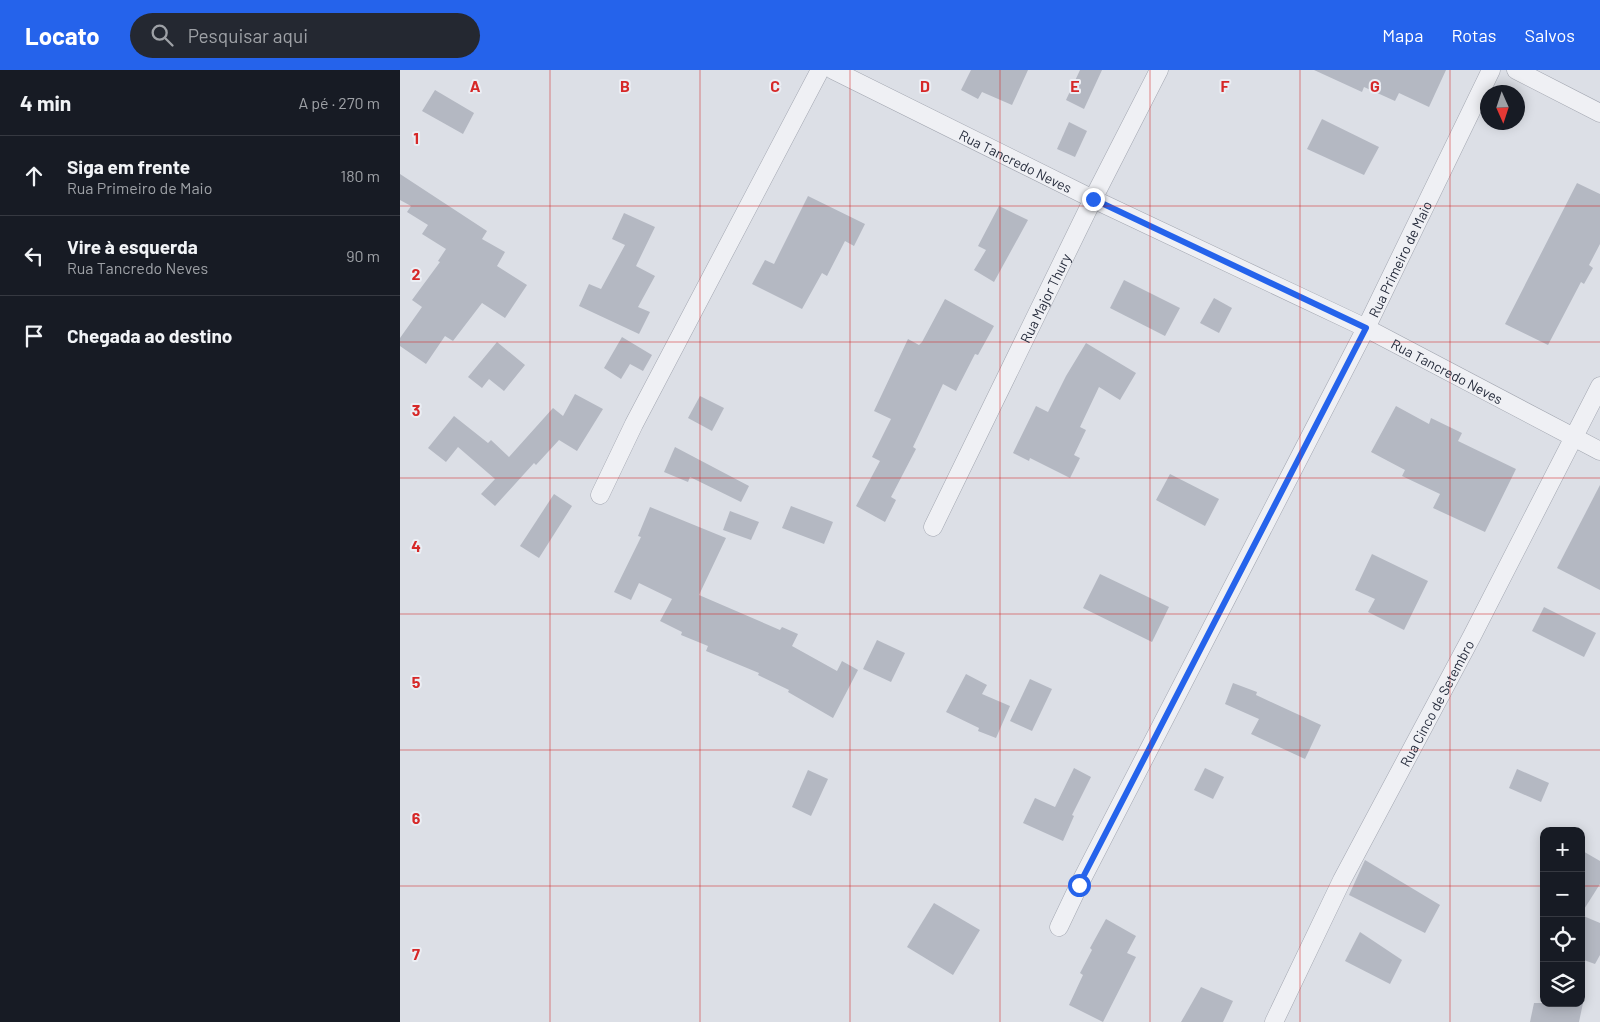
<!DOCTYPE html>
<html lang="pt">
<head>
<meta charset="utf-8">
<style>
  :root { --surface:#171b24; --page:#242831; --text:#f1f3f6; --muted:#9ea1a6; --line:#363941; --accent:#2563eb }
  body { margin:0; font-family:Barlow,sans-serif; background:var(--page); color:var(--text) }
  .controls { position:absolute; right:15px; bottom:15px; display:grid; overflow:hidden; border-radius:10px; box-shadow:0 2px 12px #0003 }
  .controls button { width:45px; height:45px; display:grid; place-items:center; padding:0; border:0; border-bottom:1px solid var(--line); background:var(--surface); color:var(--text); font:25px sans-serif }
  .compass { position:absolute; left:1080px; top:15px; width:45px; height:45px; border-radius:50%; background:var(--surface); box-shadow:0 2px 12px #0003; rotate:177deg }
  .stop { position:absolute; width:15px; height:15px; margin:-11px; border:4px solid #2563eb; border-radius:50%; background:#fff }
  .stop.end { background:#2563eb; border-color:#fff; box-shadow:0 1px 5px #0008 }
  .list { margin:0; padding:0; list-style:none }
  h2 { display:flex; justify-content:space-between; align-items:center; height:65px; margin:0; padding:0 20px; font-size:21px }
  h2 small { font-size:16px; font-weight:400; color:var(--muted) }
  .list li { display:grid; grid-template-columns:32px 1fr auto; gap:15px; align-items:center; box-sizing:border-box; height:80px; padding:0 20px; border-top:1px solid var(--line) }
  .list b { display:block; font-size:19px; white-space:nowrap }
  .list p { margin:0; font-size:16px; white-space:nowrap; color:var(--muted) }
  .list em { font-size:16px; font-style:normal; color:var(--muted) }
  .icon { flex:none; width:28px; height:28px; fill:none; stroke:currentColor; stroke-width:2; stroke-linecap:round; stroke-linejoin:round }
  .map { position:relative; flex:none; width:1200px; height:952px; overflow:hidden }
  header { display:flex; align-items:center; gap:30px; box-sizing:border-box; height:70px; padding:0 25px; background:var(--accent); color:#fff }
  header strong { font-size:24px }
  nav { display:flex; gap:28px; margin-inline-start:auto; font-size:18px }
  .search { width:350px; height:45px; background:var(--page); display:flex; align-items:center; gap:12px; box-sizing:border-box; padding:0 18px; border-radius:28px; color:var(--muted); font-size:19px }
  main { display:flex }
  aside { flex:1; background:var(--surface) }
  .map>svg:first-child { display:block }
  .building { fill:#b4b8c2 }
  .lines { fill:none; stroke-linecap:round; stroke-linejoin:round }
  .street-casing { stroke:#a2a6b0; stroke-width:19 }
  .street { stroke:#eff0f4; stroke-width:18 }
  .route { stroke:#2563eb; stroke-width:6 }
  .grid { fill:none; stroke:#d62828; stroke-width:1; stroke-opacity:0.55 }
  .labels { text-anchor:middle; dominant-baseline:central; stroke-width:4; stroke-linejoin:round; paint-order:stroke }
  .street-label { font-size:14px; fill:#262c3c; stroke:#ebeef4 }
  .grid-label { font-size:16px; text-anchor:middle; font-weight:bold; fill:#d62828; stroke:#ebeef4; stroke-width:4; stroke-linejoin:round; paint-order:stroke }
</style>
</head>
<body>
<header>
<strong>Locato</strong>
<div class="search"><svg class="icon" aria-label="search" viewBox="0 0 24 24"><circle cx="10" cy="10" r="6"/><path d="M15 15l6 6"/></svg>Pesquisar aqui</div>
<nav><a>Mapa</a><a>Rotas</a><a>Salvos</a></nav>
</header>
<main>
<aside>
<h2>4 min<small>A pé · 270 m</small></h2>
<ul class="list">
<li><svg class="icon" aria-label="ahead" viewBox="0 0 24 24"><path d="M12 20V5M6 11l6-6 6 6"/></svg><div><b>Siga em frente</b><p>Rua Primeiro de Maio</p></div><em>180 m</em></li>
<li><svg class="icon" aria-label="left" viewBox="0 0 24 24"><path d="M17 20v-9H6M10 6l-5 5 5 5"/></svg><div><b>Vire à esquerda</b><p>Rua Tancredo Neves</p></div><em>90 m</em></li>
<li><svg class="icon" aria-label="arrive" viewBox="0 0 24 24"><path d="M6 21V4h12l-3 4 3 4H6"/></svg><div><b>Chegada ao destino</b></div></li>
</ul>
</aside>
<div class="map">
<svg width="1200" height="952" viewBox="0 0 1200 952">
  <rect width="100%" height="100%" fill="#dcdfe6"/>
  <g class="building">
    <path d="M 571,0 L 628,0 L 612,35 L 582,22 L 578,29 L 561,20 Z"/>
    <path d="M 680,0 L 702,0 L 684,39 L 666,30 Z"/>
    <path d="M 914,0 L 1046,0 L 1029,37 L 999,23 L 995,31 L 964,17 L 962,22 Z"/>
    <path d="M 35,20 L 74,43 L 63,64 L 22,41 Z"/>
    <path d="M 922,49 L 979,77 L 964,105 L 907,79 Z"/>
    <path d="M 669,52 L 687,61 L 675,87 L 657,79 Z"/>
    <path d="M 0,104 L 87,161 L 82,169 L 105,182 L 97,196 L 127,215 L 105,248 L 82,233 L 53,271 L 45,266 L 26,294 L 0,276 L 0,268 L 22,237 L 12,230 L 40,192 L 38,191 L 46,179 L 22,164 L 28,155 L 7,142 L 11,136 L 0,130 Z"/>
    <path d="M 1177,113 L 1200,124 L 1200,174 L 1189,195 L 1193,198 L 1184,214 L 1181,212 L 1148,275 L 1105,254 Z"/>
    <path d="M 408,126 L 465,154 L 454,176 L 445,171 L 427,206 L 422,203 L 402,239 L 352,214 L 365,190 L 374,194 Z"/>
    <path d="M 599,136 L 628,150 L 594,212 L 574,200 L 586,180 L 578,176 Z"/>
    <path d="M 224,143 L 255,157 L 236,196 L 255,206 L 238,237 L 250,242 L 239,264 L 179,236 L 189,214 L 201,219 L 225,175 L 212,169 Z"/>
    <path d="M 724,210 L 780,238 L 765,266 L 710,238 Z"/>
    <path d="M 814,228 L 832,238 L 819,263 L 800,253 Z"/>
    <path d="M 545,229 L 594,256 L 578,285 L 575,284 L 556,321 L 543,314 L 513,377 L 516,379 L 491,427 L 496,430 L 485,452 L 456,436 L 480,391 L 472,387 L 491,349 L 474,341 L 508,269 L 519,275 L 522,272 Z"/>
    <path d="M 222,267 L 252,285 L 243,301 L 230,294 L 221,309 L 204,298 Z"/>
    <path d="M 97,272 L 125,295 L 104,321 L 89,309 L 82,318 L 68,307 Z"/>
    <path d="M 686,273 L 736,303 L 720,330 L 699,317 L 680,357 L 686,360 L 674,385 L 680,388 L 670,408 L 630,388 L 629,391 L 613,383 L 636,336 L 648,342 L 666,306 Z"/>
    <path d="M 175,324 L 203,339 L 177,381 L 159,370 L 136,395 L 134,393 L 95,436 L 81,424 L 95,409 L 58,377 L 46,392 L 28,378 L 54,346 L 88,373 L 91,370 L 109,387 L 153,338 L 163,346 Z"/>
    <path d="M 300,326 L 324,338 L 312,361 L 288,348 Z"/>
    <path d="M 996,336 L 1029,354 L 1031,348 L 1062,363 L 1058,371 L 1116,399 L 1085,462 L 1033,438 L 1040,424 L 1002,406 L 1005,400 L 971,382 Z"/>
    <path d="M 275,377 L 349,416 L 341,432 L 290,407 L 288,412 L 264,402 Z"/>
    <path d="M 770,404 L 819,429 L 805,456 L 756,430 Z"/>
    <path d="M 1200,415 L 1200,520 L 1157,498 Z"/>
    <path d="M 154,424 L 172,436 L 139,488 L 120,476 Z"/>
    <path d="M 391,436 L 433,452 L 424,474 L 382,458 Z"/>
    <path d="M 250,437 L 326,468 L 299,525 L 380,560 L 382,557 L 398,564 L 392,576 L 437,601 L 442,591 L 458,600 L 433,648 L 388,622 L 389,620 L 358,605 L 359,603 L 306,581 L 308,576 L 281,565 L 282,562 L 260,551 L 272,529 L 239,513 L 231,530 L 214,522 L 241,467 L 238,466 Z"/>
    <path d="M 330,441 L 359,452 L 351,470 L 323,460 Z"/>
    <path d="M 972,484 L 1028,511 L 1004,560 L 968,542 L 975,529 L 955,520 Z"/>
    <path d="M 700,504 L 769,537 L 752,572 L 683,538 Z"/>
    <path d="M 1144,537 L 1196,563 L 1184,587 L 1132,561 Z"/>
    <path d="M 477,570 L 505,583 L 491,612 L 463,599 Z"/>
    <path d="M 566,604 L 587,615 L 582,624 L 610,636 L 596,668 L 578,661 L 579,658 L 546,642 Z"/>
    <path d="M 630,609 L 652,619 L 632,661 L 610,651 Z"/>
    <path d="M 833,613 L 857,622 L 856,625 L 921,655 L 905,689 L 851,664 L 859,649 L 825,634 Z"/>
    <path d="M 674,698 L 691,707 L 672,745 L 674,746 L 663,771 L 623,753 L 635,728 L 655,737 Z"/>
    <path d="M 805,698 L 824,707 L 813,729 L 794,720 Z"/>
    <path d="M 1117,699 L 1149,713 L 1141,732 L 1109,718 Z"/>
    <path d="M 408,700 L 428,709 L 411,746 L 392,737 Z"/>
    <path d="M 1181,780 L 1200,791 L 1200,814 L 1181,844 Z"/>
    <path d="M 965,790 L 1040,835 L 1025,863 L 949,825 Z"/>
    <path d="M 534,833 L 580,860 L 553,905 L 507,877 Z"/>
    <path d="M 1181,845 L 1200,853 L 1200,885 L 1195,894 L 1181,889 Z"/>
    <path d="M 706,849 L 736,866 L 727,883 L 736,887 L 703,952 L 669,935 L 683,905 L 680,903 L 692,880 L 690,878 Z"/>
    <path d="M 960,862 L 1002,890 L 990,914 L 945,891 Z"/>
    <path d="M 801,917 L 833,931 L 823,952 L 781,952 Z"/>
    <path d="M 1134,933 L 1183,933 L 1179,952 L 1130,952 Z"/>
  </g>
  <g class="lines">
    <defs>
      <g id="street">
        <path id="s1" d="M 433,0 L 693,129 L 966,258 L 1200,381"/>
        <path d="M 1116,0 L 1200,43"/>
        <path d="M 200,425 L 234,354 L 420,0"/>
        <path id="s2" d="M 533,457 L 693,129 L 759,0"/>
        <path id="s3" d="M 659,857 L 679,815 L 966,258 L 1091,0"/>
        <path id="s4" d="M 874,952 L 942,810 L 1072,566 L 1200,316"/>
      </g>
    </defs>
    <use href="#street" class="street-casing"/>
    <use href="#street" class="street"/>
  </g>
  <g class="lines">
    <path class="route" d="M 679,815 L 966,258 L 693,129"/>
  </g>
  <path class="grid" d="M 150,0 L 150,952M 300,0 L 300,952M 450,0 L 450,952M 600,0 L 600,952M 750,0 L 750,952M 900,0 L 900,952M 1050,0 L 1050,952M 0,136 L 1200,136M 0,272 L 1200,272M 0,408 L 1200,408M 0,544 L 1200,544M 0,680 L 1200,680M 0,816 L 1144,816M 1181,816 L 1200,816"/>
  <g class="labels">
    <g class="street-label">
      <text stroke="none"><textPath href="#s1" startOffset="204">Rua Tancredo Neves</textPath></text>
      <text stroke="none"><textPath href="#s3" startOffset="750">Rua Primeiro de Maio</textPath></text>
      <text stroke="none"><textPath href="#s2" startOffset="255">Rua Major Thury</textPath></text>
      <text stroke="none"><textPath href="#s1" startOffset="684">Rua Tancredo Neves</textPath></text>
      <text stroke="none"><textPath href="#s4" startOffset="358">Rua Cinco de Setembro</textPath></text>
    </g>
  </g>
  <g class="grid-label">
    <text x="75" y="22">A</text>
    <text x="225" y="22">B</text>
    <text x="375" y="22">C</text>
    <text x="525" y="22">D</text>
    <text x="675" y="22">E</text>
    <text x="825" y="22">F</text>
    <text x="975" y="22">G</text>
    <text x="16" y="74">1</text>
    <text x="16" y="210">2</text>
    <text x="16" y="346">3</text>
    <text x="16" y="482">4</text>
    <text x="16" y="618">5</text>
    <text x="16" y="754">6</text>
    <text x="16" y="890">7</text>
  </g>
</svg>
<div class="controls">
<button>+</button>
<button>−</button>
<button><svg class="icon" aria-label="locate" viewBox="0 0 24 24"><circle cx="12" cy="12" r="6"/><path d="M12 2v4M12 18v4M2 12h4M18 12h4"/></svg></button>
<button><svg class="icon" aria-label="layers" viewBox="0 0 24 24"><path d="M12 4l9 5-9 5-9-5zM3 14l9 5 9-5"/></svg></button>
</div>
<svg class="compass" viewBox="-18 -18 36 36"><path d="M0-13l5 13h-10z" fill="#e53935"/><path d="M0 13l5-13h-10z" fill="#9ea1a6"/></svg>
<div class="stop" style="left:679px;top:815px"></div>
<div class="stop end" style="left:693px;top:129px"></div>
</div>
</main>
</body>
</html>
